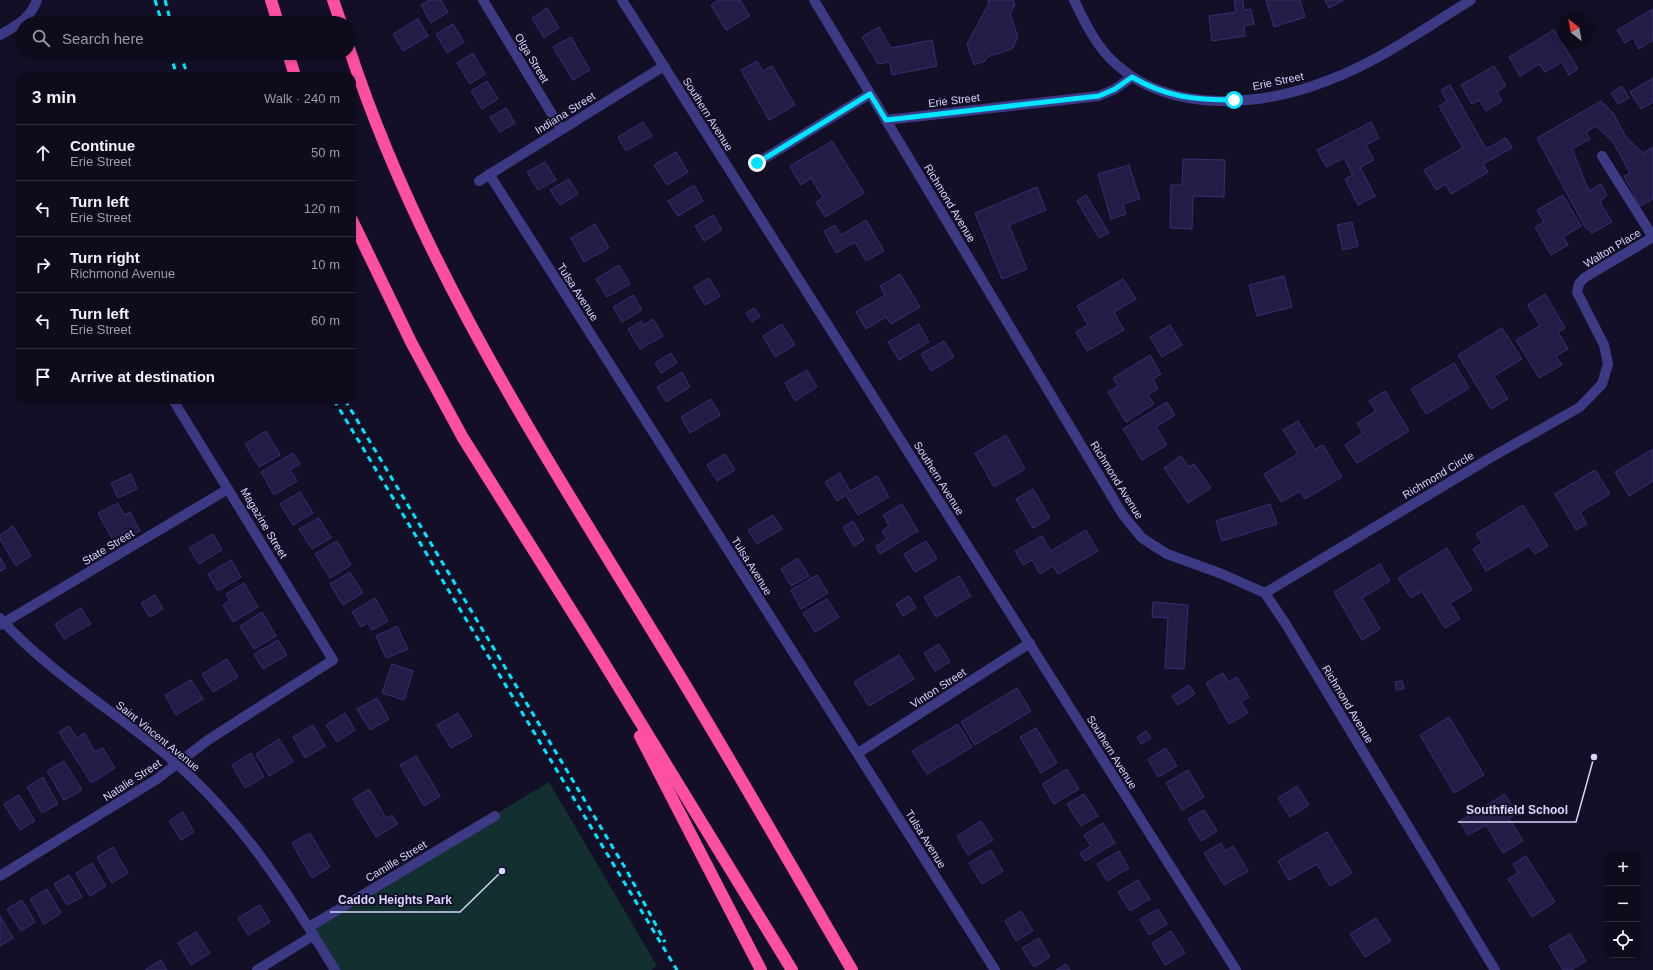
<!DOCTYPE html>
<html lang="en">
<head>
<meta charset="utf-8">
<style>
  :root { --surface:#0e0b1c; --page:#1c1929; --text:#f1f3f6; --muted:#9b9ba3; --line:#2e2b3b }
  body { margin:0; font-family:Helvetica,sans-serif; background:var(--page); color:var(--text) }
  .controls { position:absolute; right:12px; bottom:12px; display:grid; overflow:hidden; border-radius:8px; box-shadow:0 2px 6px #0003 }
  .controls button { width:36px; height:36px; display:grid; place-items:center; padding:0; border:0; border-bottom:1px solid var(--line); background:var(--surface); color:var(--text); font:20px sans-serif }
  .compass { position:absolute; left:1557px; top:12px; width:36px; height:36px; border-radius:50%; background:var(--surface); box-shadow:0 2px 6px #0003; rotate:329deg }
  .stop { position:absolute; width:12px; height:12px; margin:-9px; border:3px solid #00e5ff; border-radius:50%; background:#fff }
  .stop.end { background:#00e5ff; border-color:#fff; box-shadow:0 1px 4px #0008 }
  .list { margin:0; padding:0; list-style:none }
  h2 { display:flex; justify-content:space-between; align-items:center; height:52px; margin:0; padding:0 16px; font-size:17px }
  h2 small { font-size:13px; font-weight:400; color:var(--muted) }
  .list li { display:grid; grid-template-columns:26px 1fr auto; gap:12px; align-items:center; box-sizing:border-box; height:56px; padding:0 16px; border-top:1px solid var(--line) }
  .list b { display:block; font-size:15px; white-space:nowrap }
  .list p { margin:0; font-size:13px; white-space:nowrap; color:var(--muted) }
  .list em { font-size:13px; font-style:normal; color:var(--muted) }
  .icon { flex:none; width:22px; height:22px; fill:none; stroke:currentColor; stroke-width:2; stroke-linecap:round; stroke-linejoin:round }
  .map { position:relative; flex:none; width:1653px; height:970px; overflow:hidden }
  .search { position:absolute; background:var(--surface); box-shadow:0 2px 6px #0003; left:16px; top:16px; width:340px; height:44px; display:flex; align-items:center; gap:10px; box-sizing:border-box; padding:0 14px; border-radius:22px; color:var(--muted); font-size:15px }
  .panel { position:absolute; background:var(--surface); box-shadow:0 2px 6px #0003; left:16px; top:72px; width:340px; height:332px; border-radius:12px }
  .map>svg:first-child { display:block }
  .green { fill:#12302f }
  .building { fill:#241b47; stroke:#3b2d73 }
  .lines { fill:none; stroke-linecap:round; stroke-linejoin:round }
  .minor { stroke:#3d3a85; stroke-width:10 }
  .tertiary { stroke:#3d3a85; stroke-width:10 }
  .motorway { stroke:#ff4fa3; stroke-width:12 }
  .rail { stroke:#00e5ff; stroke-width:3; stroke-dasharray:6 5; stroke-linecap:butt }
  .route { stroke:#00e5ff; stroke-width:5 }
  .labels { text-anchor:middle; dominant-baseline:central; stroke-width:4; stroke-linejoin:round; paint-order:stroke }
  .street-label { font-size:11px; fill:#d9d4ff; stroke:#130f26 }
  .leader { fill:none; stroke:#d9d4ff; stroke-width:1.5 }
  .callout-dot { fill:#d9d4ff; stroke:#130f26; stroke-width:1.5 }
  .callout-label { font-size:12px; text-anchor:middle; font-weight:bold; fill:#d9d4ff; stroke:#130f26; stroke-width:4; stroke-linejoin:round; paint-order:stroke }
</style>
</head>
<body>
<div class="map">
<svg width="1653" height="970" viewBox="0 0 1653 970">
  <rect width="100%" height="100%" fill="#130f26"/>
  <path class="green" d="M 549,782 L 657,966 L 651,970 L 335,970 L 309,927 Z"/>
  <g class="building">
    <path d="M 430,0 L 441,0 L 448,12 L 431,23 L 421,5 Z"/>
    <path d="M 719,0 L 740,0 L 750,16 L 726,30 L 711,5 Z"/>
    <path d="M 988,0 L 1013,0 L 1015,5 L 1010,14 L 1018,37 L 1012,49 L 987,57 L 985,61 L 974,65 L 967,44 L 989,3 Z"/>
    <path d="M 1234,0 L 1243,0 L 1244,10 L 1251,9 L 1254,24 L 1244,26 L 1245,36 L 1212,41 L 1209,16 L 1236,12 Z"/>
    <path d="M 1266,0 L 1300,0 L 1305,17 L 1274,27 Z"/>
    <path d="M 1325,0 L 1343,0 L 1329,8 Z"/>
    <path d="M 547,8 L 559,28 L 544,38 L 532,18 Z"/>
    <path d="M 1653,9 L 1653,40 L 1639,49 L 1633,38 L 1625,43 L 1617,30 Z"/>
    <path d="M 418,19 L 428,36 L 403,51 L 393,34 Z"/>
    <path d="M 453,24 L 464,42 L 447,53 L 436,34 Z"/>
    <path d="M 879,27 L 891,48 L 932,40 L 937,66 L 892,75 L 890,62 L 878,64 L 862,37 Z"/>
    <path d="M 1554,30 L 1578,69 L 1569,75 L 1562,62 L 1545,72 L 1539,64 L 1520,76 L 1509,57 Z"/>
    <path d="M 571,37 L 590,70 L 573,80 L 553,47 Z"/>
    <path d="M 473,53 L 485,74 L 470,84 L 457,63 Z"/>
    <path d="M 757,61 L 763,71 L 772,66 L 795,105 L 769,120 L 741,70 Z"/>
    <path d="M 1494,66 L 1506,86 L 1497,92 L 1502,101 L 1486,111 L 1479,100 L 1472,104 L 1461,85 Z"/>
    <path d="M 1653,78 L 1653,102 L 1641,109 L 1630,92 Z"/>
    <path d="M 487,81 L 498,99 L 482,109 L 471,91 Z"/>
    <path d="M 1450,85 L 1486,149 L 1506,138 L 1512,148 L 1483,164 L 1488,172 L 1451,194 L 1446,184 L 1436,190 L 1424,170 L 1463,148 L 1439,106 L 1447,101 L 1441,90 Z"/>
    <path d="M 1622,86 L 1629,98 L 1618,104 L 1611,93 Z"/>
    <path d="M 1601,101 L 1613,113 L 1626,137 L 1643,153 L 1653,147 L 1653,199 L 1640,206 L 1624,176 L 1630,173 L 1613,142 L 1596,126 L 1586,132 L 1590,139 L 1572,149 L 1589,191 L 1601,184 L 1607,195 L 1600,202 L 1612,222 L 1592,233 L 1585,227 L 1537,138 Z"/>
    <path d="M 506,108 L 515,123 L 500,132 L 490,117 Z"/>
    <path d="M 643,122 L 652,136 L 626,151 L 618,137 Z"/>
    <path d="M 1371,122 L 1379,138 L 1366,145 L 1374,160 L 1360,167 L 1375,196 L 1358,205 L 1345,179 L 1353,175 L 1344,158 L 1326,167 L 1317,150 Z"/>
    <path d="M 832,141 L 864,193 L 825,217 L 816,202 L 823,198 L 811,178 L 801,185 L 790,166 Z"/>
    <path d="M 676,152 L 688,172 L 667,185 L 654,165 Z"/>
    <path d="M 1183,159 L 1225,160 L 1224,197 L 1193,196 L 1192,229 L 1170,228 L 1171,185 L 1182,185 Z"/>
    <path d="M 545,162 L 556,180 L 538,190 L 527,172 Z"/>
    <path d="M 1129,165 L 1140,199 L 1123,204 L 1126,214 L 1111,219 L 1098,174 Z"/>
    <path d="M 569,179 L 578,194 L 560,205 L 550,190 Z"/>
    <path d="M 694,185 L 703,201 L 678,216 L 668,201 Z"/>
    <path d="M 1037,187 L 1046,210 L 1009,225 L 1027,269 L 1002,279 L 975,213 Z"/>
    <path d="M 1086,195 L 1109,233 L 1099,238 L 1077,201 Z"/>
    <path d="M 1563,195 L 1581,226 L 1563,237 L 1568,245 L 1551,255 L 1535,227 L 1544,222 L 1537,210 Z"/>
    <path d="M 713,215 L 722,230 L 704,241 L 695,226 Z"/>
    <path d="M 866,220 L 884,251 L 866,261 L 855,242 L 836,253 L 824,231 L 835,225 L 841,235 Z"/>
    <path d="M 1352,222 L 1358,246 L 1343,250 L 1337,225 Z"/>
    <path d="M 595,224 L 609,248 L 584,262 L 571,238 Z"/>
    <path d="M 619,265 L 630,284 L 607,297 L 596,279 Z"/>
    <path d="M 900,274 L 920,307 L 891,324 L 886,317 L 866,329 L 856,312 L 885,295 L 880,286 Z"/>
    <path d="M 1284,276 L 1292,307 L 1257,316 L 1249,285 Z"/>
    <path d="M 709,278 L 720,296 L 705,305 L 694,287 Z"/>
    <path d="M 1123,279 L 1136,299 L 1114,312 L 1124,330 L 1087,351 L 1076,332 L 1088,325 L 1077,306 Z"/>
    <path d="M 1545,294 L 1565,328 L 1558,332 L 1568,349 L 1556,356 L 1562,365 L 1539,378 L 1516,340 L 1540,326 L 1528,305 Z"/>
    <path d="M 633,295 L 642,310 L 622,322 L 613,307 Z"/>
    <path d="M 754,308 L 760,316 L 752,322 L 746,313 Z"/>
    <path d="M 653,319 L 663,336 L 640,349 L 628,329 L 641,321 L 644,325 Z"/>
    <path d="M 782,324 L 795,345 L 775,357 L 763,336 Z"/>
    <path d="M 919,324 L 929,342 L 899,360 L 888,342 Z"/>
    <path d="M 1170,325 L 1182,345 L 1162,357 L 1150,337 Z"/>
    <path d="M 1502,328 L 1522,359 L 1494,376 L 1508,399 L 1491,409 L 1458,355 Z"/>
    <path d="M 944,341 L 954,357 L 931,371 L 921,354 Z"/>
    <path d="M 671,353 L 677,363 L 661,373 L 655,363 Z"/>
    <path d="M 1150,355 L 1161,374 L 1153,379 L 1158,389 L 1148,395 L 1154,404 L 1126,422 L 1108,392 L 1118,386 L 1113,378 Z"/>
    <path d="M 1454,363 L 1469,388 L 1426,414 L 1411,389 Z"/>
    <path d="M 807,370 L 817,387 L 795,401 L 785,383 Z"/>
    <path d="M 682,372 L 690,387 L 666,402 L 657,387 Z"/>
    <path d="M 1385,391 L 1409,431 L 1357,463 L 1345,445 L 1363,433 L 1357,423 L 1376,411 L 1369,401 Z"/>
    <path d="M 711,399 L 720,415 L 690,433 L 681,417 Z"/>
    <path d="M 1167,402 L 1175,415 L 1156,427 L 1167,445 L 1142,460 L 1123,429 Z"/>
    <path d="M 1298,421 L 1315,449 L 1323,445 L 1342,477 L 1305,499 L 1300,491 L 1281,502 L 1264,474 L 1298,454 L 1283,430 Z"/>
    <path d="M 266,431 L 280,455 L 259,467 L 245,444 Z"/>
    <path d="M 1006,435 L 1025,469 L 994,487 L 975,453 Z"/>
    <path d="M 1653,449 L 1653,481 L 1629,496 L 1615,472 Z"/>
    <path d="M 293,453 L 300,464 L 290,470 L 297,481 L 274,495 L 261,472 Z"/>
    <path d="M 725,454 L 735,470 L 717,481 L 707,465 Z"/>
    <path d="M 1181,456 L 1189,467 L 1194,464 L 1211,488 L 1188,503 L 1164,468 Z"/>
    <path d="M 1595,470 L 1610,494 L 1580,512 L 1587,524 L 1576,530 L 1555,494 Z"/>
    <path d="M 840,473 L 850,491 L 877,476 L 889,497 L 858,515 L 846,495 L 837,501 L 825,482 Z"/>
    <path d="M 131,474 L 137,489 L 118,498 L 111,483 Z"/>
    <path d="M 1033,489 L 1050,518 L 1033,528 L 1016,499 Z"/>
    <path d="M 300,492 L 313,513 L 293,525 L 280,504 Z"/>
    <path d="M 118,503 L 124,515 L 130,512 L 140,531 L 115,544 L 98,513 Z"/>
    <path d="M 902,504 L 918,531 L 880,554 L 876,546 L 887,539 L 882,531 L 889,526 L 883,515 Z"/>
    <path d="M 1270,504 L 1277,524 L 1222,541 L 1216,521 Z"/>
    <path d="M 1523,505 L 1548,546 L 1535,554 L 1529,546 L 1486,571 L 1473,549 L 1482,543 L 1476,534 Z"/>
    <path d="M 773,515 L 782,529 L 757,544 L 748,530 Z"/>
    <path d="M 319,518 L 331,538 L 312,549 L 299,529 Z"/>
    <path d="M 853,521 L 864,540 L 854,546 L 843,527 Z"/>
    <path d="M 13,526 L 31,556 L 16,566 L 0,539 L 0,535 Z"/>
    <path d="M 1086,530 L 1098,551 L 1058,574 L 1053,566 L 1040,574 L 1032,560 L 1023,565 L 1015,551 L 1042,536 L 1051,551 Z"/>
    <path d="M 213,534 L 222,550 L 199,564 L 189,548 Z"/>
    <path d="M 337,541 L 351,565 L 330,578 L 315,554 Z"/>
    <path d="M 926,541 L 937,559 L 915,572 L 904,554 Z"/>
    <path d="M 1447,548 L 1472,590 L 1450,603 L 1460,619 L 1445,628 L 1422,591 L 1411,598 L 1398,578 Z"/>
    <path d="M 0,557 L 6,568 L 0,571 Z"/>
    <path d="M 798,558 L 809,576 L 791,586 L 781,569 Z"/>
    <path d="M 231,560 L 241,577 L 218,591 L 208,574 Z"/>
    <path d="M 1380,564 L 1390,581 L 1362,598 L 1380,629 L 1362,640 L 1334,592 Z"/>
    <path d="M 350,572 L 363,593 L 343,605 L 330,584 Z"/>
    <path d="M 817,575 L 828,593 L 801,609 L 791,590 Z"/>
    <path d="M 959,576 L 971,596 L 936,617 L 924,597 Z"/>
    <path d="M 244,583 L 258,607 L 233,622 L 223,605 L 230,601 L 226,594 Z"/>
    <path d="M 155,595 L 163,609 L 150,617 L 141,603 Z"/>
    <path d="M 909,596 L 916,608 L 903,616 L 896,604 Z"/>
    <path d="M 375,598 L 388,621 L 372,630 L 368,623 L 361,627 L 352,612 Z"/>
    <path d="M 827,599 L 839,617 L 815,632 L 803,613 Z"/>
    <path d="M 1153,602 L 1188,605 L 1184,669 L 1165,668 L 1168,618 L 1152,617 Z"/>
    <path d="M 81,608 L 91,624 L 64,639 L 55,624 Z"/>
    <path d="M 262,612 L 276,636 L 254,649 L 240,626 Z"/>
    <path d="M 397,626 L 408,649 L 386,658 L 376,636 Z"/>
    <path d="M 278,640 L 287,655 L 263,669 L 254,654 Z"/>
    <path d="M 939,644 L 950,662 L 935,671 L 924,653 Z"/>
    <path d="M 899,655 L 914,679 L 869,706 L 854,682 Z"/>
    <path d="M 227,659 L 238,677 L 213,692 L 202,674 Z"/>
    <path d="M 392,664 L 413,671 L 404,700 L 382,693 Z"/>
    <path d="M 1223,673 L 1228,682 L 1237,677 L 1249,697 L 1241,702 L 1248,713 L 1229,724 L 1206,683 Z"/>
    <path d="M 191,680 L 203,699 L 176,715 L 165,695 Z"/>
    <path d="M 1402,681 L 1404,689 L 1396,690 L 1395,682 Z"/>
    <path d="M 1189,685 L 1195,694 L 1178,705 L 1172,696 Z"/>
    <path d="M 1017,688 L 1031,711 L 975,745 L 961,722 Z"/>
    <path d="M 377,698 L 389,719 L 370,730 L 357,709 Z"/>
    <path d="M 345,713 L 355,730 L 337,742 L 326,725 Z"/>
    <path d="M 458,713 L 472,736 L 451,748 L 437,725 Z"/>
    <path d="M 1449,717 L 1484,775 L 1454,793 L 1420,735 Z"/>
    <path d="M 958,724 L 972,747 L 927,774 L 912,751 Z"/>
    <path d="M 313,725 L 325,746 L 305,758 L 293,737 Z"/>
    <path d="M 69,726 L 77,738 L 84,733 L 95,752 L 103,748 L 115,768 L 91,783 L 59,732 Z"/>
    <path d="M 1036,728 L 1057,763 L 1041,773 L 1020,737 Z"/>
    <path d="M 1146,731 L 1151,738 L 1141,744 L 1137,737 Z"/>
    <path d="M 279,739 L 293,762 L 269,776 L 256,754 Z"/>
    <path d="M 1166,748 L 1177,766 L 1158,777 L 1148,759 Z"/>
    <path d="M 251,753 L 264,777 L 245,788 L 232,765 Z"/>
    <path d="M 416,756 L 440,796 L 424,806 L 400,765 Z"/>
    <path d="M 64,761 L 82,790 L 64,800 L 47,771 Z"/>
    <path d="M 1067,769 L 1079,789 L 1054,804 L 1042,784 Z"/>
    <path d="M 1188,770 L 1204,797 L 1182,810 L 1166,783 Z"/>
    <path d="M 43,777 L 58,804 L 42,813 L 27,787 Z"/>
    <path d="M 1297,786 L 1309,805 L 1290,817 L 1278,798 Z"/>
    <path d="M 369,789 L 386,818 L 392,815 L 398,824 L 376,837 L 353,799 Z"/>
    <path d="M 1084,794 L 1098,816 L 1081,826 L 1067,804 Z"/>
    <path d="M 1505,794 L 1516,814 L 1509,818 L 1523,841 L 1503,853 L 1486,825 L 1468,835 L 1460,821 Z"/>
    <path d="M 19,795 L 35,821 L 20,830 L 4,804 Z"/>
    <path d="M 1204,810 L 1217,831 L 1201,841 L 1188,819 Z"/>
    <path d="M 183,812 L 194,832 L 181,840 L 169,821 Z"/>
    <path d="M 981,821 L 993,840 L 968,855 L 957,836 Z"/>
    <path d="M 1103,823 L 1115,843 L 1085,861 L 1080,853 L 1091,846 L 1084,835 Z"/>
    <path d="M 1327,832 L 1352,873 L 1330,886 L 1317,864 L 1289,880 L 1278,861 Z"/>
    <path d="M 310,833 L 330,867 L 312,878 L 292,843 Z"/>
    <path d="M 1221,843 L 1225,851 L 1233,846 L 1248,871 L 1224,885 L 1204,853 Z"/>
    <path d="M 113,847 L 128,873 L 112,883 L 97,857 Z"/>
    <path d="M 991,850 L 1003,871 L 982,884 L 969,863 Z"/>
    <path d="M 1119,851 L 1129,868 L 1107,881 L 1097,864 Z"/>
    <path d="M 1526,856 L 1555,902 L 1532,917 L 1508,879 L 1518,873 L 1513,864 Z"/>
    <path d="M 92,863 L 106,886 L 90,896 L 76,873 Z"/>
    <path d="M 69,875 L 82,897 L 67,905 L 54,884 Z"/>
    <path d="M 1138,880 L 1150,899 L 1130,911 L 1118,892 Z"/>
    <path d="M 47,889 L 61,913 L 44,924 L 30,899 Z"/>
    <path d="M 22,900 L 35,922 L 21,931 L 7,909 Z"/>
    <path d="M 260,905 L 270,922 L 248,935 L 238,918 Z"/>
    <path d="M 1158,909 L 1167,924 L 1149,935 L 1140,919 Z"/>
    <path d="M 1021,911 L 1033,931 L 1016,941 L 1005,921 Z"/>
    <path d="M 0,916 L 13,938 L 0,946 Z"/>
    <path d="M 1376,918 L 1391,941 L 1365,957 L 1350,934 Z"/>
    <path d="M 1171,931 L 1185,953 L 1165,965 L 1152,943 Z"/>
    <path d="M 196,932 L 210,953 L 191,965 L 178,943 Z"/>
    <path d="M 1570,934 L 1586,961 L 1571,970 L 1563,970 L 1549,946 Z"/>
    <path d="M 1039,938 L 1050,957 L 1034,967 L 1022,948 Z"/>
    <path d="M 161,960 L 167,970 L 145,970 Z"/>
    <path d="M 1066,964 L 1070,970 L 1056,970 Z"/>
  </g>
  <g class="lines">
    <g class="minor">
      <path d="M 483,0 L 561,129"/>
      <path d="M 814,0 L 1123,515 L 1142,538 L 1167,554 L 1222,574 L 1265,593 L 1287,626 L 1495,970"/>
      <path d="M 1074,0 C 1085,23 1097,48 1117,65 C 1173,115 1264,106 1329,80 C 1380,61 1425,28 1471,0"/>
      <path d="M 0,35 C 17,25 30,19 37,0"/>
      <path d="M 886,120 L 1099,96 L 1115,89 L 1132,77"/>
      <path d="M 1602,156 L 1653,237"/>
      <path d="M 757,163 L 870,94"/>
      <path d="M 489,174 L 995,970"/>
      <path d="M 479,181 L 664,66"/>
      <path d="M 1265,593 L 1490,458 L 1580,407 L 1602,384 L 1608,364 L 1604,345 L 1577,292 L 1579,284 L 1584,278 L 1653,237"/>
      <path d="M 0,625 L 228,489"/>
      <path d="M 858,753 L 1030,643"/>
      <path d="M 0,876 L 157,779 L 208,740 L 333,660 L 173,400"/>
      <path d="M 309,927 L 495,816"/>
      <path d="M 257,970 L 314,935"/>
    </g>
    <g class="tertiary">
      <path d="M 622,0 L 1236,970"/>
      <path d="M 0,618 C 51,675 120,714 177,764 C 244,823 289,895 335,970"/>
    </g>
    <g class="motorway">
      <path d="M 271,0 L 278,23"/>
      <path d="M 333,0 L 341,23"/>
      <path d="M 349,48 C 419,262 540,447 656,637 C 724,747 787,859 852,970"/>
      <path d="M 288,53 L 295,76"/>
      <path d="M 352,220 L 412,344 L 463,438 L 593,645 L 792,970"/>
      <path d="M 640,736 L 761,970"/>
    </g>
    <g class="rail">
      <path d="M 155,0 L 162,23"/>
      <path d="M 165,0 L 171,23"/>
      <path d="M 170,53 L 177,76"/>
      <path d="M 180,53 L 188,76"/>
      <path d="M 334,400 L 677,970"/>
      <path d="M 345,400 L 627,871 L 665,942"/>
    </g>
  </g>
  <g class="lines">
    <path class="route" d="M 757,163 L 870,94 L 886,120 L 1099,96 L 1115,89 L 1132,77 C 1166,97 1194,100 1234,100"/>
  </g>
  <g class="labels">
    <g class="street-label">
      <text transform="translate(532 58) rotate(59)">Olga Street</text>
      <text transform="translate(1278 81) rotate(-12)">Erie Street</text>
      <text transform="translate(954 100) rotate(-7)">Erie Street</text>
      <text transform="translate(565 113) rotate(-32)">Indiana Street</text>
      <text transform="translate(708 114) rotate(58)">Southern Avenue</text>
      <text transform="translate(950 203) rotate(59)">Richmond Avenue</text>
      <text transform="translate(1612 248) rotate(-31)">Walton Place</text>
      <text transform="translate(578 292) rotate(57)">Tulsa Avenue</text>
      <text transform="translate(1438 475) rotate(-31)">Richmond Circle</text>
      <text transform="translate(939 478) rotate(58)">Southern Avenue</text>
      <text transform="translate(1117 480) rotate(58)">Richmond Avenue</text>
      <text transform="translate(264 523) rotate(59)">Magazine Street</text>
      <text transform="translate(108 547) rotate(-31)">State Street</text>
      <text transform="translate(752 566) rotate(58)">Tulsa Avenue</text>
      <text transform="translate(938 688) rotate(-33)">Vinton Street</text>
      <text transform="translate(1348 704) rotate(59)">Richmond Avenue</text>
      <text transform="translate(158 736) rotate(39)">Saint Vincent Avenue</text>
      <text transform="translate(1112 752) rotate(58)">Southern Avenue</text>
      <text transform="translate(132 780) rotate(-33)">Natalie Street</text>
      <text transform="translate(926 839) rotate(58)">Tulsa Avenue</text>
      <text transform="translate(396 861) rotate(-31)">Camille Street</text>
    </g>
  </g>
  <path class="leader" d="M1594 757L1576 822H1458M502 871L460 912H330"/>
  <g class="callout-dot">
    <circle cx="1594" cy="757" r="4"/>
    <circle cx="502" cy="871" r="4"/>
  </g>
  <g class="callout-label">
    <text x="1517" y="814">Southfield School</text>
    <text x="395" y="904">Caddo Heights Park</text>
  </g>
</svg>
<div class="controls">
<button>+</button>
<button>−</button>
<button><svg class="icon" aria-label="locate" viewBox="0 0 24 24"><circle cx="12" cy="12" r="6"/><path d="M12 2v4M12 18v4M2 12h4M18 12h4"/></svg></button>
</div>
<svg class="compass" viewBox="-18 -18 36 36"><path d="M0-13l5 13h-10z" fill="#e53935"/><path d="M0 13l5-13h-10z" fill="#9b9ba3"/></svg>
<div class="stop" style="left:1234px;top:100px"></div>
<div class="stop end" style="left:757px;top:163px"></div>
<div class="search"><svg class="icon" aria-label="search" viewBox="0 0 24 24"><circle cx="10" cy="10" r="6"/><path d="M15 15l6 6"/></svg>Search here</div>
<section class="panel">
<h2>3 min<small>Walk · 240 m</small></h2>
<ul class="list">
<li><svg class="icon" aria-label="ahead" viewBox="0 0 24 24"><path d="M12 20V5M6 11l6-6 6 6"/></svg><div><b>Continue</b><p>Erie Street</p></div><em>50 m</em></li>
<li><svg class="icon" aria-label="left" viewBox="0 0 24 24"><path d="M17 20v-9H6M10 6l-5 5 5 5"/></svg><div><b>Turn left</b><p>Erie Street</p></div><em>120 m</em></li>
<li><svg class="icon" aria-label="right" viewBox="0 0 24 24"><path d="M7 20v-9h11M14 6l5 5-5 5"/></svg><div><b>Turn right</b><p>Richmond Avenue</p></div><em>10 m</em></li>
<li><svg class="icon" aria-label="left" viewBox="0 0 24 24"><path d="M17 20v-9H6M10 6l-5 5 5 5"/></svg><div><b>Turn left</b><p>Erie Street</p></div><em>60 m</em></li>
<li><svg class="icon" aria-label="arrive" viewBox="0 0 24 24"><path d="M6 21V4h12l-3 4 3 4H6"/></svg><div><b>Arrive at destination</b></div></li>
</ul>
</section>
</div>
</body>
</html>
